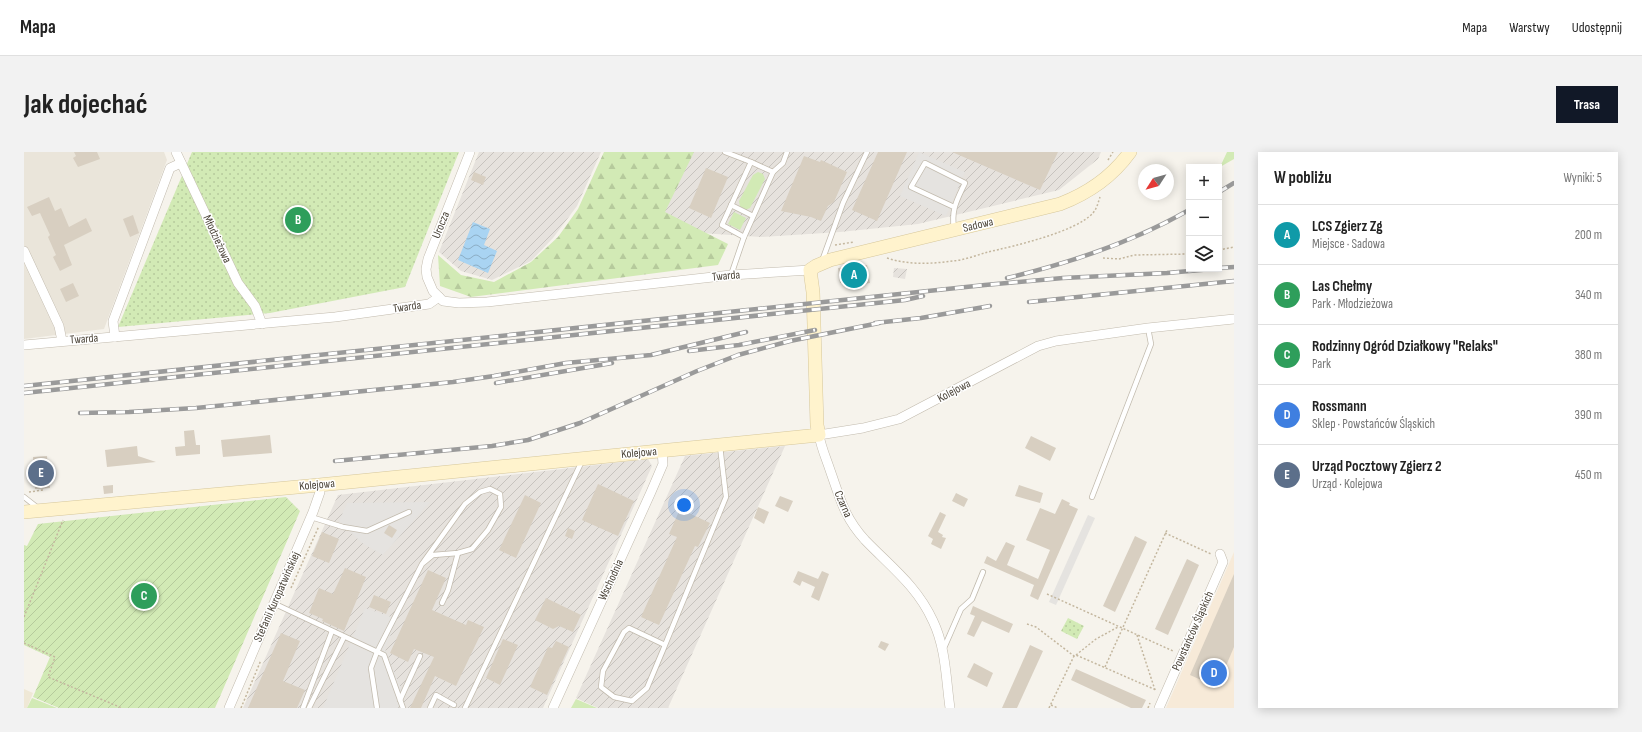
<!DOCTYPE html>
<html lang="pl">
<head>
<meta charset="utf-8">
<style>
  :root { --surface:#fff; --page:#f2f2f2; --text:#222; --muted:#767676; --line:#e0e0e0; --accent:#111827 }
  body { margin:0; font-family:"Sofia Sans Condensed",sans-serif; background:var(--page); color:var(--text) }
  .controls { position:absolute; right:12px; top:12px; display:grid; overflow:hidden; border-radius:0px; box-shadow:0 2px 10px #0003 }
  .controls button { width:36px; height:36px; display:grid; place-items:center; padding:0; border:0; border-bottom:1px solid var(--line); background:var(--surface); color:var(--text); font:20px sans-serif }
  .compass { position:absolute; left:1114px; top:12px; width:36px; height:36px; border-radius:50%; background:var(--surface); box-shadow:0 2px 10px #0003; rotate:234deg }
  .you { position:absolute; left:660px; top:353px; width:14px; height:14px; margin:-10px; border:3px solid #fff; border-radius:50%; background:#1a73e8; box-shadow:0 0 0 6px #1a73e833 }
  .badge { display:grid; place-items:center; width:26px; height:26px; border-radius:50%; background:var(--accent); color:#fff; font-size:13px; font-weight:700 }
  .pin { position:absolute; translate:-50% -50%; border:2px solid #fff; box-shadow:0 1px 4px #0006 }
  .list { margin:0; padding:0; list-style:none }
  h2 { display:flex; justify-content:space-between; align-items:center; height:52px; margin:0; padding:0 16px; font-size:17px }
  h2 small { font-size:13px; font-weight:400; color:var(--muted) }
  .list li { display:grid; grid-template-columns:26px 1fr auto; gap:12px; align-items:center; box-sizing:border-box; height:60px; padding:0 16px; border-top:1px solid var(--line) }
  .list b { display:block; font-size:15px; white-space:nowrap }
  .list p { margin:0; font-size:13px; white-space:nowrap; color:var(--muted) }
  .list em { font-size:13px; font-style:normal; color:var(--muted) }
  .icon { flex:none; width:22px; height:22px; fill:none; stroke:currentColor; stroke-width:2; stroke-linecap:round; stroke-linejoin:round }
  .map { position:relative; flex:none; width:1210px; height:556px; overflow:hidden; border-radius:0px }
  header { display:flex; align-items:center; gap:24px; box-sizing:border-box; height:56px; padding:0 20px; background:var(--surface); border-bottom:1px solid var(--line) }
  header strong { font-size:19px }
  nav { display:flex; gap:22px; margin-inline-start:auto; font-size:14px }
  .intro { display:flex; align-items:center; justify-content:space-between; box-sizing:border-box; height:96px; padding:0 24px }
  h1 { margin:0; font-size:28px }
  .button { padding:10px 18px; border-radius:0px; background:var(--accent); color:#fff; font-size:14px; font-weight:700 }
  main { display:flex; gap:24px; padding:0 24px }
  aside { flex:1; background:var(--surface); border-radius:0px; box-shadow:0 2px 10px #0003 }
  .map>svg:first-child { display:block }
  .residential { fill:#eae5da }
  .commercial { fill:#f7ead8 }
  .industrial { fill:url(#industrial-furrows) }
  .education { fill:#efe8d6 }
  .grass { fill:#d2eab5 }
  .forest { fill:url(#forest-firs) }
  .park { fill:url(#park-dots) }
  .garden { fill:url(#garden-furrows) }
  .parking { fill:#e5e3e0 }
  .water { fill:url(#water-waves) }
  .building { fill:#d8cfc1 }
  .lines { fill:none; stroke-linecap:round; stroke-linejoin:round }
  .lane-casing { stroke:#c2bbae; stroke-width:6 }
  .street-casing { stroke:#c2bbae; stroke-width:10 }
  .secondary-casing { stroke:#d6c79b; stroke-width:14 }
  .path { stroke:#c4b79f; stroke-width:1.5; stroke-dasharray:2 2; stroke-linecap:butt }
  .lane { stroke:#fff; stroke-width:4.5 }
  .street { stroke:#fff; stroke-width:9 }
  .secondary { stroke:#fff3cd; stroke-width:13 }
  .rail-casing { stroke:#9a9a9a; stroke-width:4.5 }
  .rail { stroke:#fff; stroke-width:3; stroke-dasharray:9; stroke-linecap:butt }
  .labels { text-anchor:middle; dominant-baseline:central; stroke-width:3; stroke-linejoin:round; paint-order:stroke }
  .street-label { font-size:12px; fill:#4b4439; stroke:#fff }
</style>
</head>
<body>
<header>
<strong>Mapa</strong>
<nav><a>Mapa</a><a>Warstwy</a><a>Udostępnij</a></nav>
</header>
<div class="intro"><h1>Jak dojechać</h1><a class="button">Trasa</a></div>
<main>
<div class="map">
<svg width="1210" height="556" viewBox="0 0 1210 556">
  <defs>
    <pattern id="industrial-furrows" width="10" height="10" patternUnits="userSpaceOnUse"><rect width="10" height="10" fill="#e6e2dd"/><path d="M-1 1l2-2M0 10L10 0M9 11l2-2" fill="none" stroke="#c7c3be"/></pattern>
    <pattern id="forest-firs" width="22" height="20" patternUnits="userSpaceOnUse"><rect width="22" height="20" fill="#d2eab5"/><path d="M5 1l3.5 6h-7zM16 11l3.5 6h-7z" fill="#b6ca9c"/></pattern>
    <pattern id="park-dots" width="8" height="8" patternUnits="userSpaceOnUse"><rect width="8" height="8" fill="#d2eab5"/><path d="M2 2h.1M6 6h.1" fill="none" stroke="#b6ca9c" stroke-width="1.8" stroke-linecap="round"/></pattern>
    <pattern id="garden-furrows" width="10" height="10" patternUnits="userSpaceOnUse"><rect width="10" height="10" fill="#d2eab5"/><path d="M-1 1l2-2M0 10L10 0M9 11l2-2" fill="none" stroke="#b6ca9c"/></pattern>
    <pattern id="water-waves" width="16" height="10" patternUnits="userSpaceOnUse"><rect width="16" height="10" fill="#a9d4f2"/><path d="M0 5q4-4 8 0t8 0" fill="none" stroke="#8caec5"/></pattern>
  </defs>
  <rect width="100%" height="100%" fill="#f6f3ec"/>
  <path class="residential" d="M 0,0 L 140,0 L 143,8 L 80,177 L 0,187 Z"/>
  <path class="commercial" d="M 1210,400 L 1210,556 L 1142,556 Z"/>
  <g class="industrial">
    <path d="M 455,0 L 577,0 L 553,54 L 529,86 L 507,109 L 468,128 L 437,119 L 415,100 Z"/>
    <path d="M 664,0 L 1077,0 L 1074,7 L 1035,38 L 894,72 L 816,80 L 737,85 L 631,78 Z"/>
    <path d="M 870,116 L 883,117 L 881,127 L 869,125 Z"/>
    <path d="M 761,294 L 644,556 L 574,556 L 552,546 L 661,304 Z"/>
    <path d="M 624,307 L 628,314 L 519,556 L 219,556 L 314,343 Z"/>
  </g>
  <path class="education" d="M 0,537 L 9,541 L 3,556 L 0,556 Z"/>
  <g class="grass">
    <path d="M 734,20 L 739,22 L 741,27 L 726,56 L 721,58 L 716,55 L 715,49 L 729,23 Z"/>
    <path d="M 710,60 L 722,66 L 716,78 L 704,72 Z"/>
    <path d="M 8,546 L 33,556 L 3,556 Z"/>
    <path d="M 552,547 L 573,556 L 547,556 Z"/>
  </g>
  <g class="forest">
    <path d="M 580,0 L 670,0 L 641,60 L 704,92 L 694,113 L 447,145 L 416,134 L 414,103 L 437,123 L 470,130 L 507,110 L 534,85 L 554,57 Z"/>
    <path d="M 1203,0 L 1210,0 L 1210,7 L 1196,15 Z"/>
  </g>
  <g class="park">
    <path d="M 168,0 L 435,0 L 381,135 L 246,161 L 94,175 Z"/>
    <path d="M 1044,466 L 1060,474 L 1053,487 L 1037,479 Z"/>
  </g>
  <path class="garden" d="M 262,345 L 276,359 L 191,556 L 35,556 L 9,545 L 26,505 L 0,493 L 0,393 L 3,394 L 14,372 Z"/>
  <g class="parking">
    <path d="M 895,0 L 941,20 L 922,64 L 876,44 Z"/>
    <path d="M 406,350 L 359,403 L 338,391 L 315,369 L 323,351 Z"/>
    <path d="M 1064,363 L 1071,366 L 1032,453 L 1025,450 Z"/>
    <path d="M 341,456 L 373,467 L 361,497 L 380,544 L 374,556 L 299,556 Z"/>
  </g>
  <path class="water" d="M 449,70 L 466,77 L 460,93 L 473,99 L 464,121 L 434,108 Z"/>
  <g class="building">
    <path d="M 50,0 L 73,0 L 76,7 L 54,15 L 49,6 L 52,4 Z"/>
    <path d="M 854,0 L 883,0 L 853,69 L 828,58 Z"/>
    <path d="M 928,0 L 1034,0 L 1016,38 Z"/>
    <path d="M 780,4 L 796,10 L 797,8 L 823,20 L 810,50 L 804,54 L 797,69 L 787,65 L 757,59 Z"/>
    <path d="M 682,16 L 704,25 L 687,66 L 665,56 Z"/>
    <path d="M 450,20 L 462,25 L 459,33 L 447,28 Z"/>
    <path d="M 25,45 L 31,59 L 37,56 L 45,75 L 62,66 L 68,79 L 40,93 L 48,113 L 36,119 L 29,105 L 32,103 L 24,85 L 26,83 L 16,61 L 8,64 L 3,55 Z"/>
    <path d="M 109,63 L 115,81 L 106,85 L 99,67 Z"/>
    <path d="M 843,113 L 846,131 L 833,133 L 832,129 L 816,131 L 814,116 Z"/>
    <path d="M 49,131 L 55,144 L 42,150 L 36,137 Z"/>
    <path d="M 170,278 L 172,293 L 176,293 L 176,302 L 152,304 L 151,295 L 161,294 L 160,279 Z"/>
    <path d="M 246,283 L 248,301 L 199,305 L 197,288 Z"/>
    <path d="M 1007,284 L 1032,296 L 1026,309 L 1001,296 Z"/>
    <path d="M 113,294 L 114,304 L 132,310 L 83,315 L 81,298 Z"/>
    <path d="M 23,304 L 26,336 L 11,337 L 9,305 Z"/>
    <path d="M 574,332 L 610,349 L 594,384 L 558,368 Z"/>
    <path d="M 89,333 L 89,341 L 80,342 L 79,334 Z"/>
    <path d="M 995,333 L 1019,341 L 1016,351 L 991,344 Z"/>
    <path d="M 932,341 L 944,347 L 940,355 L 928,349 Z"/>
    <path d="M 501,343 L 517,351 L 492,406 L 475,398 Z"/>
    <path d="M 756,344 L 769,349 L 764,360 L 751,354 Z"/>
    <path d="M 1038,347 L 1046,351 L 1045,353 L 1054,357 L 1014,448 L 1006,444 L 1010,433 L 960,411 L 963,404 L 972,409 L 982,390 L 991,394 L 983,413 L 1014,427 L 1026,398 L 1002,388 L 1016,356 L 1031,362 Z"/>
    <path d="M 734,355 L 745,360 L 740,372 L 730,366 Z"/>
    <path d="M 656,357 L 686,371 L 674,395 L 671,394 L 635,473 L 617,465 L 653,385 L 645,382 Z"/>
    <path d="M 916,360 L 922,363 L 914,380 L 919,383 L 918,385 L 922,386 L 917,397 L 907,392 L 909,387 L 904,384 Z"/>
    <path d="M 365,373 L 373,378 L 368,386 L 360,381 Z"/>
    <path d="M 544,376 L 551,379 L 548,387 L 541,384 Z"/>
    <path d="M 298,380 L 315,387 L 305,411 L 288,404 Z"/>
    <path d="M 1111,384 L 1123,390 L 1091,460 L 1079,454 Z"/>
    <path d="M 1163,407 L 1175,413 L 1144,483 L 1131,477 Z"/>
    <path d="M 321,416 L 342,425 L 320,479 L 298,469 L 299,467 L 285,461 L 295,436 L 309,442 Z"/>
    <path d="M 404,418 L 422,426 L 408,458 L 442,473 L 444,468 L 460,475 L 432,534 L 411,524 L 397,556 L 386,556 L 410,505 L 390,497 L 384,510 L 366,501 Z"/>
    <path d="M 774,419 L 794,427 L 798,419 L 805,422 L 795,449 L 787,445 L 791,435 L 778,429 L 776,434 L 769,430 Z"/>
    <path d="M 1210,422 L 1210,495 L 1193,535 L 1166,523 Z"/>
    <path d="M 350,443 L 367,450 L 362,462 L 345,455 Z"/>
    <path d="M 522,446 L 557,463 L 549,480 L 535,474 L 529,477 L 511,468 Z"/>
    <path d="M 949,454 L 989,472 L 985,481 L 958,469 L 950,485 L 943,482 L 951,464 L 946,462 Z"/>
    <path d="M 257,481 L 276,489 L 259,529 L 281,538 L 273,556 L 224,556 Z"/>
    <path d="M 479,487 L 494,493 L 476,533 L 462,526 Z"/>
    <path d="M 532,489 L 545,495 L 523,543 L 506,535 L 524,495 L 528,496 Z"/>
    <path d="M 857,489 L 865,492 L 861,499 L 854,495 Z"/>
    <path d="M 1006,493 L 1019,499 L 993,556 L 978,556 Z"/>
    <path d="M 950,511 L 969,521 L 963,535 L 943,525 Z"/>
    <path d="M 1052,517 L 1122,548 L 1118,556 L 1107,556 L 1047,528 Z"/>
  </g>
  <g class="lines">
    <defs>
      <g id="lane">
        <path d="M 701,0 L 727,10"/>
        <path d="M 707,53 L 729,64"/>
        <path d="M 930,55 L 887,35 L 901,11 L 941,31 C 933,48 927,57 930,77"/>
        <path d="M 720,85 L 698,73 L 727,10 L 749,20"/>
        <path d="M 798,109 L 819,51 L 843,0"/>
        <path d="M 707,123 L 720,85 L 749,20 L 759,11 L 763,0"/>
        <path d="M 0,345 L 14,356"/>
        <path d="M 1068,345 L 1127,192 L 1124,176"/>
        <path d="M 287,365 L 319,375 L 343,379 L 385,360"/>
        <path d="M 249,451 L 360,503 L 379,556"/>
        <path d="M 418,451 L 424,438 L 434,401"/>
        <path d="M 641,493 L 605,476 L 600,480 L 579,519 L 577,535 L 590,545 L 608,549 L 623,536 L 639,498 L 641,493 L 702,345 L 696,294"/>
        <path d="M 920,496 L 937,457 L 948,447 L 959,420"/>
        <path d="M 376,548 L 396,504"/>
        <path d="M 279,556 L 308,479"/>
        <path d="M 285,556 L 320,485"/>
        <path d="M 353,556 L 347,516 L 353,500 L 398,412 L 409,403 L 434,401 L 448,397 L 464,378 L 477,355 L 476,342 L 466,337 L 456,340 L 441,352 L 398,412"/>
        <path d="M 406,556 L 412,543 L 430,553"/>
        <path d="M 441,556 L 558,309"/>
      </g>
      <g id="street">
        <path d="M 152,0 L 214,131 L 231,154 L 238,172"/>
        <path d="M 446,0 L 404,107 L 402,117 L 403,125 L 409,139 L 419,149 L 435,151 L 463,150 L 707,123 L 786,118"/>
        <path d="M 0,99 L 35,174 L 38,189"/>
        <path d="M 91,185 L 89,169 L 146,16 L 157,11"/>
        <path d="M 0,193 L 311,165 L 405,152 L 415,145"/>
        <path d="M 205,556 L 289,360 L 296,340 L 295,333"/>
        <path d="M 529,556 L 627,340 L 639,312 L 638,299"/>
        <path d="M 926,556 C 922,528 922,496 909,469 C 893,434 867,415 841,388 C 820,365 816,346 806,318 C 802,306 797,295 795,283 L 839,276 L 875,267 L 1014,194 L 1032,189 L 1124,176 L 1210,167"/>
        <path d="M 1135,556 L 1199,410 L 1196,402"/>
      </g>
      <path id="secondary" d="M 0,360 L 295,333 L 795,283 L 793,273 L 789,140 L 786,118 L 792,114 L 806,108 L 1036,52 C 1065,41 1088,25 1106,0"/>
    </defs>
    <use href="#lane" class="lane-casing"/>
    <use href="#street" class="street-casing"/>
    <use href="#secondary" class="secondary-casing"/>
    <g class="path">
      <path d="M 1084,8 L 1089,0"/>
      <path d="M 811,93 L 830,90"/>
      <path d="M 1195,98 L 1210,95"/>
      <path d="M 863,106 C 884,113 907,112 929,109 C 941,108 953,103 964,100 C 990,94 1052,80 1069,61 C 1073,56 1074,51 1076,45"/>
      <path d="M 1079,106 L 1095,107 L 1110,103 L 1165,102"/>
      <path d="M 5,340 L 19,338 L 19,336"/>
      <path d="M 1141,381 L 1187,402"/>
      <path d="M 267,436 L 295,374"/>
      <path d="M 1023,442 L 1149,499"/>
      <path d="M 0,465 L 39,368"/>
      <path d="M 1003,472 L 1012,475 L 1050,504 L 1052,503 L 1132,538"/>
      <path d="M 1113,483 L 1131,538"/>
      <path d="M 0,491 L 31,505 L 24,525 L 98,556"/>
      <path d="M 1052,503 L 1072,487 L 1094,475"/>
      <path d="M 1081,515 L 1143,378"/>
      <path d="M 1027,553 L 1034,556"/>
      <path d="M 217,556 L 237,508"/>
      <path d="M 1025,556 L 1050,504"/>
      <path d="M 1124,556 L 1126,551"/>
    </g>
    <use href="#lane" class="lane"/>
    <use href="#street" class="street"/>
    <use href="#secondary" class="secondary"/>
    <defs>
      <g id="rail">
        <path d="M 1195,40 L 1210,31"/>
        <path d="M 1195,116 L 1210,115"/>
        <path d="M 983,126 C 1046,111 1109,90 1165,58"/>
        <path d="M 1005,150 L 1210,129"/>
        <path d="M 851,171 L 897,166 L 966,154"/>
        <path d="M 665,199 L 715,193 L 791,178"/>
        <path d="M 472,231 L 588,211"/>
        <path d="M 0,234 L 961,133 L 1039,126 L 1143,121 L 1188,117"/>
        <path d="M 0,241 L 881,148 L 899,144"/>
        <path d="M 56,261 L 105,260 L 172,256 L 429,230 L 470,224 L 542,211 L 627,203 L 722,180"/>
        <path d="M 311,309 L 468,294 L 504,288 L 556,271 L 673,219 L 714,203 L 766,189 L 855,171"/>
      </g>
    </defs>
    <use href="#rail" class="rail-casing"/>
    <use href="#rail" class="rail"/>
  </g>
  <g class="labels">
    <g class="street-label">
      <text transform="translate(417 73) rotate(-68)">Urocza</text>
      <text transform="translate(954 73) rotate(-13)">Sadowa</text>
      <text transform="translate(193 87) rotate(65)">Młodzieżowa</text>
      <text transform="translate(702 124) rotate(-5)">Twarda</text>
      <text transform="translate(383 155) rotate(-8)">Twarda</text>
      <text transform="translate(60 187) rotate(-4)">Twarda</text>
      <text transform="translate(930 239) rotate(-28)">Kolejowa</text>
      <text transform="translate(615 301) rotate(-5)">Kolejowa</text>
      <text transform="translate(293 333) rotate(-5)">Kolejowa</text>
      <text transform="translate(819 352) rotate(66)">Czarna</text>
      <text transform="translate(587 428) rotate(-65)">Wschodnia</text>
      <text transform="translate(253 445) rotate(-66)">Stefanii Kuropatwińskiej</text>
      <text transform="translate(1169 479) rotate(-66)">Powstańców Śląskich</text>
    </g>
  </g>
</svg>
<div class="controls">
<button>+</button>
<button>−</button>
<button><svg class="icon" aria-label="layers" viewBox="0 0 24 24"><path d="M12 4l9 5-9 5-9-5zM3 14l9 5 9-5"/></svg></button>
</div>
<svg class="compass" viewBox="-18 -18 36 36"><path d="M0-13l5 13h-10z" fill="#e53935"/><path d="M0 13l5-13h-10z" fill="#767676"/></svg>
<div class="you"></div>
<div class="pin badge" style="left:830px;top:123px;background:#0f9aa8">A</div>
<div class="pin badge" style="left:274px;top:68px;background:#2e9e5b">B</div>
<div class="pin badge" style="left:120px;top:444px;background:#2e9e5b">C</div>
<div class="pin badge" style="left:1190px;top:521px;background:#3f7fe0">D</div>
<div class="pin badge" style="left:17px;top:321px;background:#5c6f8a">E</div>
</div>
<aside>
<h2>W pobliżu<small>Wyniki: 5</small></h2>
<ul class="list">
<li><span class="badge" style="background:#0f9aa8">A</span><div><b>LCS Zgierz Zg</b><p>Miejsce · Sadowa</p></div><em>200 m</em></li>
<li><span class="badge" style="background:#2e9e5b">B</span><div><b>Las Chełmy</b><p>Park · Młodzieżowa</p></div><em>340 m</em></li>
<li><span class="badge" style="background:#2e9e5b">C</span><div><b>Rodzinny Ogród Działkowy &quot;Relaks&quot;</b><p>Park</p></div><em>380 m</em></li>
<li><span class="badge" style="background:#3f7fe0">D</span><div><b>Rossmann</b><p>Sklep · Powstańców Śląskich</p></div><em>390 m</em></li>
<li><span class="badge" style="background:#5c6f8a">E</span><div><b>Urząd Pocztowy Zgierz 2</b><p>Urząd · Kolejowa</p></div><em>450 m</em></li>
</ul>
</aside>
</main>
</body>
</html>
